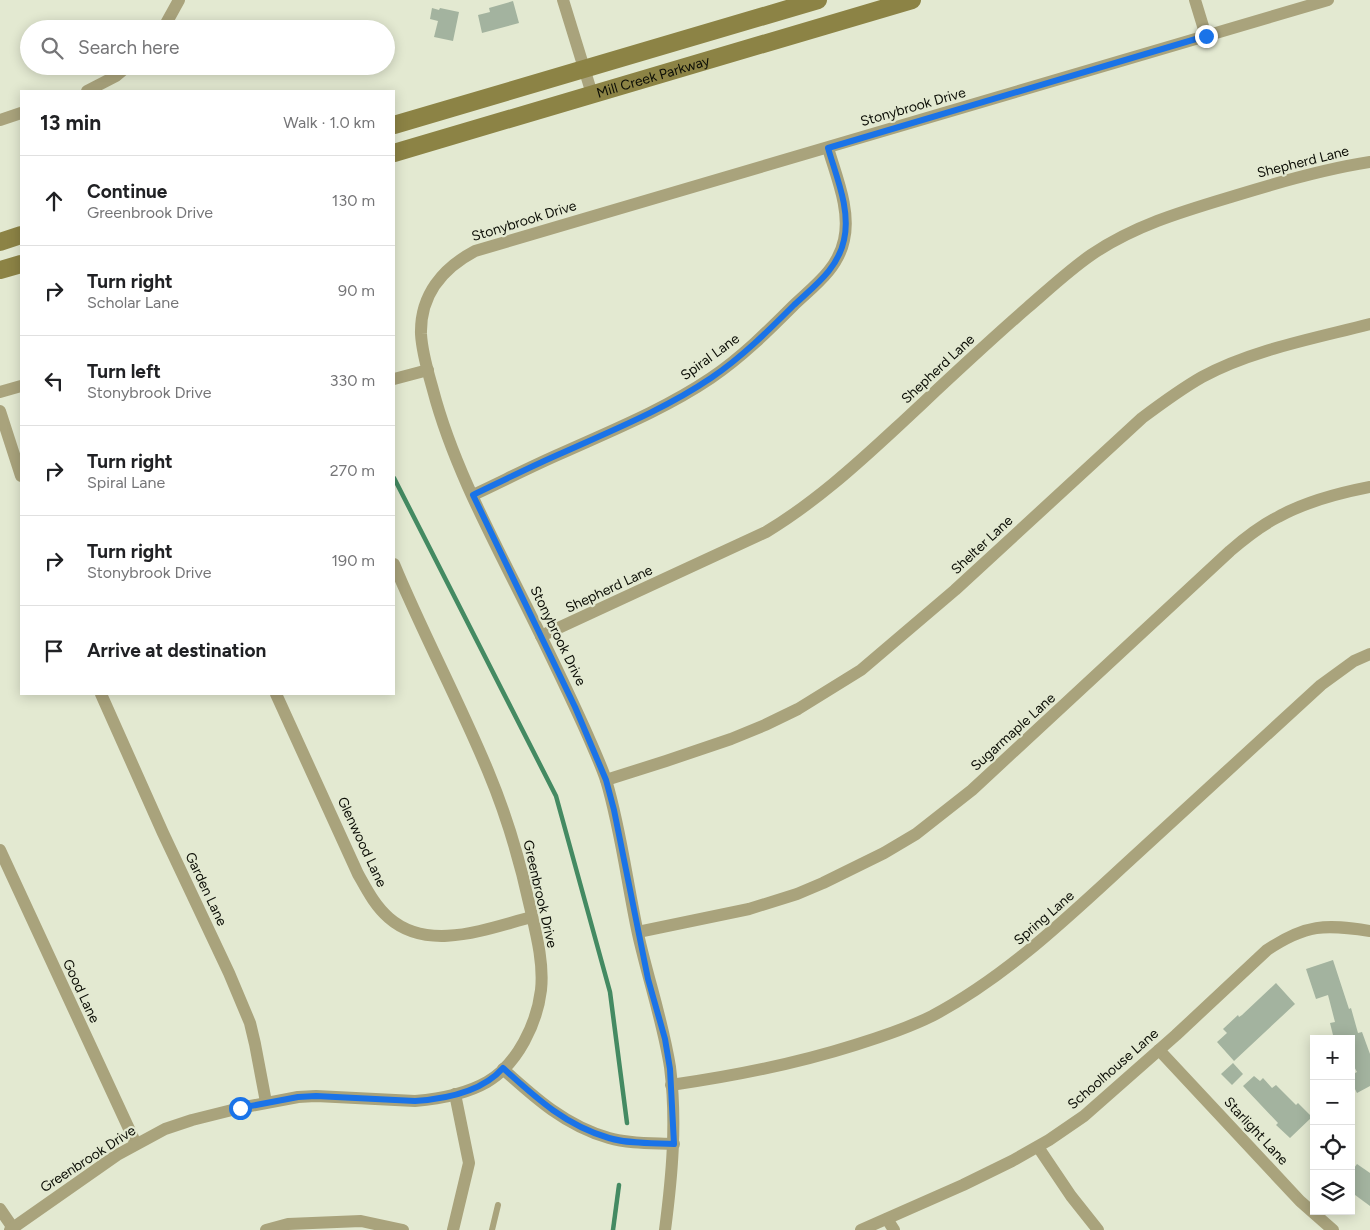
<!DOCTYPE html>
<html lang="en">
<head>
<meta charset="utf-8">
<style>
  :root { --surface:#fff; --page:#f6f6f6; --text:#202124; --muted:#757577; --line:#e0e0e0 }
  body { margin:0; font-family:Figtree,sans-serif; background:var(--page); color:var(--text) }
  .controls { position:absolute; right:15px; bottom:15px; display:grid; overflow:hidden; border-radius:0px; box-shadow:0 2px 12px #0003 }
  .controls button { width:45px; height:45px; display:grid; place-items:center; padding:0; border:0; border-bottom:1px solid var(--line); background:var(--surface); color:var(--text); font:25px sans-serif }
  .stop { position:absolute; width:15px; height:15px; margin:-11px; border:4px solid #1a73e8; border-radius:50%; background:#fff }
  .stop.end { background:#1a73e8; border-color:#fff; box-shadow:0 1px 5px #0008 }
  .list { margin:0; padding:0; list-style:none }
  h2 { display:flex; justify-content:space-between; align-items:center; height:65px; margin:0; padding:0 20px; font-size:21px }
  h2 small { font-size:16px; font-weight:400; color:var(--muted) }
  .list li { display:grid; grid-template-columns:32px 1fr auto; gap:15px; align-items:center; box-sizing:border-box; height:90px; padding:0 20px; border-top:1px solid var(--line) }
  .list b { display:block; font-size:19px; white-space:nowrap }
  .list p { margin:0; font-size:16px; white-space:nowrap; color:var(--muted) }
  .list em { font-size:16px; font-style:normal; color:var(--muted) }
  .icon { flex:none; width:28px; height:28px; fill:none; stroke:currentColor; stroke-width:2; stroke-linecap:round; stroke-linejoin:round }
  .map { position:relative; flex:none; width:1370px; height:1230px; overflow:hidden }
  .search { position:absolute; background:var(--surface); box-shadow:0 2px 12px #0003; left:20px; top:20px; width:375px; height:55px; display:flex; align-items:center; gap:12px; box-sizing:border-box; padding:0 18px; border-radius:28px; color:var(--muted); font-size:19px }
  .panel { position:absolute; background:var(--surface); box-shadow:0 2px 12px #0003; left:20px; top:90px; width:375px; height:605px; border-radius:0px }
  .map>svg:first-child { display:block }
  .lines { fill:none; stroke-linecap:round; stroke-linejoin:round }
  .stream { stroke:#448a62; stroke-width:4.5 }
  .building { fill:#a3b39f }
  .service { stroke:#a9a37c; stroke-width:6 }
  .minor { stroke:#a9a37c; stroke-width:12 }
  .secondary { stroke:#8c8345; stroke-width:18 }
  .route { stroke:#1a73e8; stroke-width:6 }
  .labels { text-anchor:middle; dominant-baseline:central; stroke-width:4.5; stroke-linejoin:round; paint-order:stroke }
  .street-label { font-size:14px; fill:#0b0d05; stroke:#e3e9d1 }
</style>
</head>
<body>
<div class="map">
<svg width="1370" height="1230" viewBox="0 0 1370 1230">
  <rect width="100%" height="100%" fill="#e3e9d1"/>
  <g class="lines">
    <g class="stream">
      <path d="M 394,478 L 556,796 L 610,992 L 627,1123"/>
      <path d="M 613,1230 L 619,1185"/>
    </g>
  </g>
  <g class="building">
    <path d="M 513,1 L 519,23 L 482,33 L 478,15 L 490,12 L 489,8 Z"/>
    <path d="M 432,8 L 439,10 L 440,8 L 459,12 L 453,41 L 434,37 L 438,21 L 430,19 Z"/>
    <path d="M 1333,960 L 1349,1009 L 1351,1008 L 1358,1033 L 1362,1032 L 1370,1054 L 1370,1086 L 1357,1093 L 1351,1081 L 1351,1075 L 1357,1072 L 1351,1061 L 1351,1039 L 1334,1039 L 1330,1023 L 1335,1022 L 1328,995 L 1316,999 L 1306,969 Z"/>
    <path d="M 1276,983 L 1295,1004 L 1234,1061 L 1217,1042 L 1227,1033 L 1223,1029 L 1238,1015 L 1239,1017 L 1242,1015 Z"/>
    <path d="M 1233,1063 L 1243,1074 L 1232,1085 L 1221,1074 Z"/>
    <path d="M 1254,1076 L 1260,1081 L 1263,1078 L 1272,1088 L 1276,1085 L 1296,1105 L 1298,1103 L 1312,1117 L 1290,1138 L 1276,1125 L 1278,1123 L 1243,1086 Z"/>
    <path d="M 1357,1164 L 1370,1173 L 1370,1206 L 1351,1192 L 1351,1172 Z"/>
  </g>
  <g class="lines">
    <path class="service" d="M 492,1230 L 498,1205"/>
    <g class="minor">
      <path d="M 563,0 L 592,94"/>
      <path d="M 1195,0 L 1206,36"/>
      <path d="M 163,29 L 179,0"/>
      <path d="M 87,91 L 116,76 L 128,66"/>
      <path d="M 0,120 L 21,113"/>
      <path d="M 394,379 L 428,370"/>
      <path d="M 0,392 L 21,386"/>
      <path d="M 0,411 L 21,476"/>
      <path d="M 473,495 C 503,481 532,466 562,453 C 613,430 665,409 711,378 C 742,357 768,331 794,305 C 814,286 838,269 844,240 C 851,210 836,176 828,148"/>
      <path d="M 541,636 L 766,532 C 814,503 855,466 896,428 C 939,388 982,347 1027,308 C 1048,290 1068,271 1091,255 C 1135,225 1184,211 1234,196 C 1279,182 1324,169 1370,162"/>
      <path d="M 101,694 L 163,833 L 229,973 L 250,1023 L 255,1044 L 266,1102"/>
      <path d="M 276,694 L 358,874 C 367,890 375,906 389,918 C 429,953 488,928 532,917"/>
      <path d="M 606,780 L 666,761 L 731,739 L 765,725 L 798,709 L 861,670 L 955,590 L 1142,418 C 1162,403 1181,389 1202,377 C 1251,350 1316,338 1370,324"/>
      <path d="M 0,850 L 136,1144"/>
      <path d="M 638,932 L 749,909 L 797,894 L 823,883 L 884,853 L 916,834 L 972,790 L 1230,551 C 1245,538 1260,526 1278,517 C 1305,502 1339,493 1370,487"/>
      <path d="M 1159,1050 L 1300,1201 L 1333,1230"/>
      <path d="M 503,1069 C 535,1098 566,1126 609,1138 C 629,1144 653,1143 674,1144"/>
      <path d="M 671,1085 C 734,1076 795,1064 855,1045 C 881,1037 908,1028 932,1016 C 1007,976 1068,917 1129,861 C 1193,802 1257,744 1321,685 L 1354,661 L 1370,654"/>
      <path d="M 1038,1147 L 1071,1196 L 1098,1230"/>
      <path d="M 0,1209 L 13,1228"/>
      <path d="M 887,1219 L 894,1230"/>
      <path d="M 10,1230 L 117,1155 L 165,1129 L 192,1120 L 240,1108 L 298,1097 L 316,1096 L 415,1101 C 439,1099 466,1094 487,1082 C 518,1064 537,1023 541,990 C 544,963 536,933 530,907 C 520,861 506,814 488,771 C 459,701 423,634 394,564"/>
      <path d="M 266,1230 L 288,1224 L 361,1221 L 403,1230"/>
      <path d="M 453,1230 L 469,1163 L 455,1094"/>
      <path d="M 665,1230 C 672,1176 677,1122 670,1067 C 663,1022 648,979 638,934 C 627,883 621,830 606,780 C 601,765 594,750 588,736 C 573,702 557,669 541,636 C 503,557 455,474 433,390 C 428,372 422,353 421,334 C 420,295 443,268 475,251 L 1328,0"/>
      <path d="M 861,1230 L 963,1185 L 1012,1161 L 1049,1140 L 1084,1116 L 1176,1035 L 1267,950 C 1306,924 1325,924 1370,931"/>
    </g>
    <g class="secondary">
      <path d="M 394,125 L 818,0"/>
      <path id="s1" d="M 394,153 L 912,0"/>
      <path d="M 0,242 L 21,235"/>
      <path d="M 0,270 L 21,264"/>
    </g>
  </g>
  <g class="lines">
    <path class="route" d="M 240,1108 L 298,1097 L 316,1096 L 415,1101 C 445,1099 482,1092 503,1068 C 536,1098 565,1125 609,1138 C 629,1144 653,1143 674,1144 L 670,1069 L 665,1039 L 648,979 L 614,810 L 606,780 L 575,707 L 473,495 C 502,481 532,466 562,453 C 613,430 665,409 711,378 C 742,357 768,331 794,305 C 814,286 838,269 844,240 C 851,210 836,176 828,148 L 1206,36"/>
  </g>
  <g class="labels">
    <g class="street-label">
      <text stroke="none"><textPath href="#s1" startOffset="270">Mill Creek Parkway</textPath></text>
      <text transform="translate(913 107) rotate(-16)">Stonybrook Drive</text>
      <text transform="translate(1303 162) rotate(-14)">Shepherd Lane</text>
      <text transform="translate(524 221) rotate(-17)">Stonybrook Drive</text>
      <text transform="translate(710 357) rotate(-36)">Spiral Lane</text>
      <text transform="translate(938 369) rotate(-43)">Shepherd Lane</text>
      <text transform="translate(982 545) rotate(-43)">Shelter Lane</text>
      <text transform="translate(609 589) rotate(-25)">Shepherd Lane</text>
      <text transform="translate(558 636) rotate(64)">Stonybrook Drive</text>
      <text transform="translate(1013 732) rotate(-42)">Sugarmaple Lane</text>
      <text transform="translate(362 842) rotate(65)">Glenwood Lane</text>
      <text transform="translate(206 889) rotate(65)">Garden Lane</text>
      <text transform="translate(540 894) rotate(77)">Greenbrook Drive</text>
      <text transform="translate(1044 918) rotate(-41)">Spring Lane</text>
      <text transform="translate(81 991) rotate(65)">Good Lane</text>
      <text transform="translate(1113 1069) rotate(-41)">Schoolhouse Lane</text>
      <text transform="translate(1256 1131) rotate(47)">Starlight Lane</text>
      <text transform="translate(88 1159) rotate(-33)">Greenbrook Drive</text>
    </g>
  </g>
</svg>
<div class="controls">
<button>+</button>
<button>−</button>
<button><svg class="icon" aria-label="locate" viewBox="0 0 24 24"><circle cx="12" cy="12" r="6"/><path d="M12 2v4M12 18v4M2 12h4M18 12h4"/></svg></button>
<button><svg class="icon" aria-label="layers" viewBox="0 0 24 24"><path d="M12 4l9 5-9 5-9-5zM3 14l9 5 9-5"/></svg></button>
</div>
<div class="stop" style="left:240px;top:1108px"></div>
<div class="stop end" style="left:1206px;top:36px"></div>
<div class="search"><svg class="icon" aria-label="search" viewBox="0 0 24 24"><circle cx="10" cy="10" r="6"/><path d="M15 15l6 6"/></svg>Search here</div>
<section class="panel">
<h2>13 min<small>Walk · 1.0 km</small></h2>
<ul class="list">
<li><svg class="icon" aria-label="ahead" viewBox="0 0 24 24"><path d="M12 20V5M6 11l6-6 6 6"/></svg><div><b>Continue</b><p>Greenbrook Drive</p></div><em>130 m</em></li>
<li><svg class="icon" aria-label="right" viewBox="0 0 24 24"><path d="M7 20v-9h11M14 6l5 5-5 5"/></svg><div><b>Turn right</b><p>Scholar Lane</p></div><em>90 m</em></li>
<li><svg class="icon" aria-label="left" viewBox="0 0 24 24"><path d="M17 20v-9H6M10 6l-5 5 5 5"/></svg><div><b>Turn left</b><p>Stonybrook Drive</p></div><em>330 m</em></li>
<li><svg class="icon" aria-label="right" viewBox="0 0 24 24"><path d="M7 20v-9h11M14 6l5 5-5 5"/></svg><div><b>Turn right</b><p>Spiral Lane</p></div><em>270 m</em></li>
<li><svg class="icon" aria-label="right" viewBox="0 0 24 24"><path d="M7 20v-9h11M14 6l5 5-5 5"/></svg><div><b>Turn right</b><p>Stonybrook Drive</p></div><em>190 m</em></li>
<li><svg class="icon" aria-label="arrive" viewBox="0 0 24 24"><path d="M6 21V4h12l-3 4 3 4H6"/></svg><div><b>Arrive at destination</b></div></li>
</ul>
</section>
</div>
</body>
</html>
